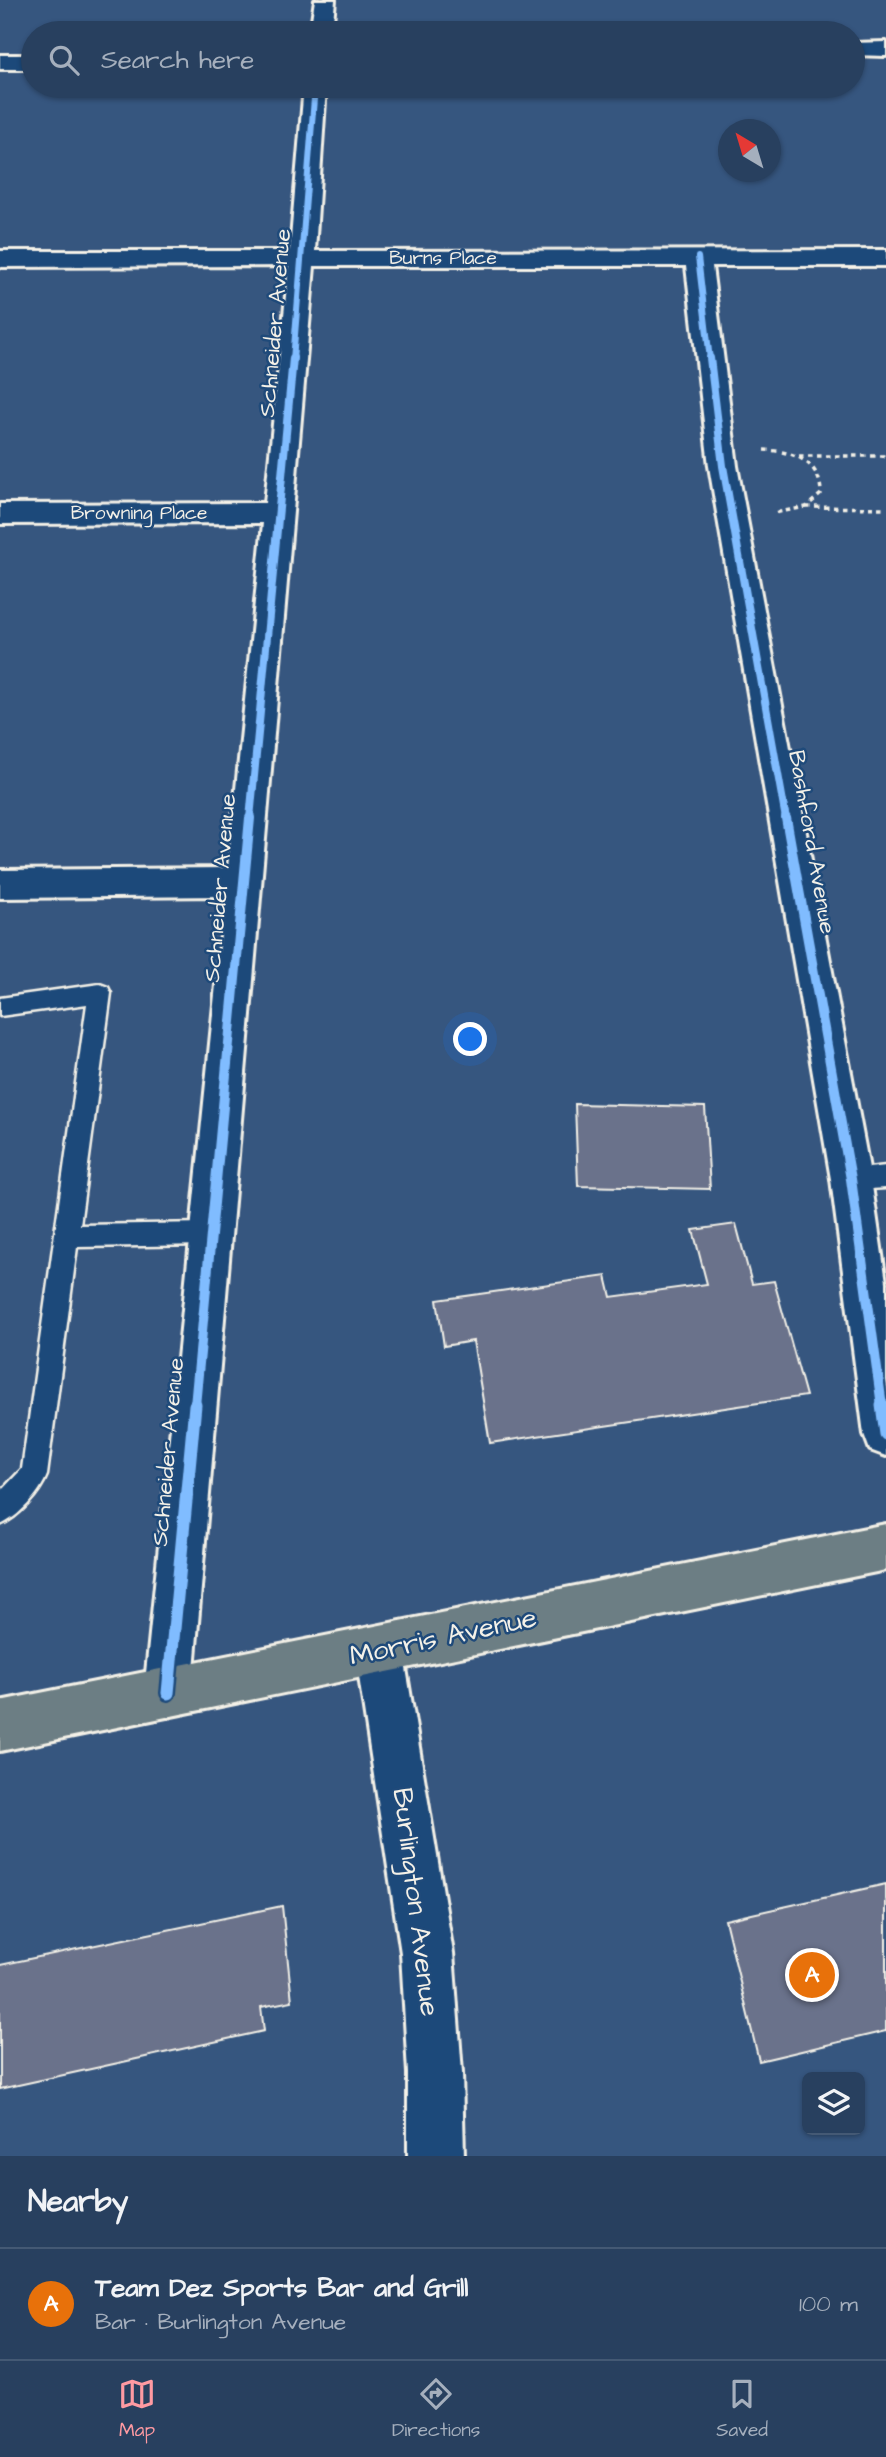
<!DOCTYPE html>
<html lang="en">
<head>
<meta charset="utf-8">
<style>
  :root { --surface:#28405f; --page:#344b68; --text:#f1f3f6; --muted:#a5afbd; --line:#445974; --accent:#ff9aa2 }
  body { margin:0; font-family:"Architects Daughter",sans-serif; background:var(--page); color:var(--text) }
  .controls { position:absolute; right:21px; bottom:21px; display:grid; overflow:hidden; border-radius:10px; box-shadow:0 2px 5px #0004 }
  .controls button { width:63px; height:63px; display:grid; place-items:center; padding:0; border:0; border-bottom:2px solid var(--line); background:var(--surface); color:var(--text); font:35px sans-serif }
  .compass { position:absolute; left:718px; top:119px; width:63px; height:63px; border-radius:50%; background:var(--surface); box-shadow:0 2px 5px #0004; rotate:322deg }
  .you { position:absolute; left:471px; top:1040px; width:24px; height:24px; margin:-18px; border:5px solid #fff; border-radius:50%; background:#1a73e8; box-shadow:0 0 0 10px #1a73e833 }
  .badge { display:grid; place-items:center; width:46px; height:46px; border-radius:50%; background:var(--accent); color:#fff; font-size:23px; font-weight:700 }
  .pin { position:absolute; translate:-50% -50%; border:4px solid #fff; box-shadow:0 2px 7px #0006 }
  .list { margin:0; padding:0; list-style:none }
  h2 { display:flex; justify-content:space-between; align-items:center; height:91px; margin:0; padding:0 28px; font-size:30px }
  h2 small { font-size:23px; font-weight:400; color:var(--muted) }
  .list li { display:grid; grid-template-columns:46px 1fr auto; gap:21px; align-items:center; box-sizing:border-box; height:112px; padding:0 28px; border-top:2px solid var(--line) }
  .list b { display:block; font-size:26px; white-space:nowrap }
  .list p { margin:0; font-size:23px; white-space:nowrap; color:var(--muted) }
  .list em { font-size:23px; font-style:normal; color:var(--muted) }
  .icon { flex:none; width:38px; height:38px; fill:none; stroke:currentColor; stroke-width:2; stroke-linecap:round; stroke-linejoin:round }
  .map { position:relative; flex:none; width:886px; height:2156px; overflow:hidden }
  .search { position:absolute; background:var(--surface); box-shadow:0 2px 5px #0004; left:21px; right:21px; top:21px; height:77px; display:flex; align-items:center; gap:18px; box-sizing:border-box; padding:0 24px; border-radius:38px; color:var(--muted); font-size:26px }
  .sheet { height:203px; background:var(--surface) }
  nav { display:flex; justify-content:space-around; align-items:center; box-sizing:border-box; height:98px; border-top:2px solid var(--line); background:var(--surface); font-size:19px; color:var(--muted) }
  nav a { display:grid; justify-items:center; gap:4px }
  nav .on { color:var(--accent) }
  .map>svg:first-child { display:block }
  .building { fill:#6a728b; stroke:#f4f1e8; stroke-width:2 }
  .lines { fill:none; stroke-linecap:round; stroke-linejoin:round }
  .service-casing { stroke:#f4f1e8; stroke-width:5 }
  .minor-casing { stroke:#f4f1e8; stroke-width:6 }
  .primary-casing { stroke:#f4f1e8; stroke-width:6 }
  .path { stroke:#f4f1e8; stroke-width:3.5; stroke-dasharray:4.5 4.5; stroke-linecap:butt }
  .service { fill:#1f4a7a; fill-rule:evenodd }
  .minor { fill:#1f4a7a; fill-rule:evenodd }
  .primary { fill:#6c7e84; fill-rule:evenodd }
  .cycleway-far3-casing { stroke:#1f4a7a; stroke-width:9 }
  .cycleway-far2-casing { stroke:#1f4a7a; stroke-width:11 }
  .cycleway-far1-casing { stroke:#1f4a7a; stroke-width:15 }
  .cycleway-casing { stroke:#1f4a7a; stroke-width:18 }
  .cycleway-far3 { stroke:#80bcff; stroke-width:6 }
  .cycleway-far2 { stroke:#80bcff; stroke-width:8 }
  .cycleway-far1 { stroke:#80bcff; stroke-width:10 }
  .cycleway { stroke:#80bcff; stroke-width:13 }
  .labels { text-anchor:middle; dominant-baseline:central; stroke-width:5; stroke-linejoin:round; paint-order:stroke }
  .far-street-label { font-size:19px; fill:#f4f1e8; stroke:#1f4a7a }
  .street-label { font-size:23px; fill:#f4f1e8; stroke:#1f4a7a }
  .near-street-label { font-size:28px; fill:#f4f1e8; stroke:#1f4a7a }
</style>
</head>
<body>
<div class="map">
<svg width="886" height="2156" viewBox="0 0 886 2156">
  <rect width="100%" height="100%" fill="#36567f"/>
  <filter id="ink" filterUnits="userSpaceOnUse"><feTurbulence type="fractalNoise" baseFrequency=".0143" numOctaves="2"/><feDisplacementMap in="SourceGraphic" scale="14" xChannelSelector="R" yChannelSelector="G"/><feConvolveMatrix kernelMatrix="1 2 1 2 8 2 1 2 1" color-interpolation-filters="sRGB"/></filter>
  <g filter="url(#ink)">
    <g class="building">
      <path d="M 575,1104 L 705,1107 L 710,1189 L 578,1186 Z"/>
      <path d="M 736,1224 L 752,1284 L 774,1281 L 806,1396 L 490,1443 L 473,1341 L 444,1346 L 437,1300 L 606,1276 L 611,1297 L 707,1284 L 693,1230 Z"/>
      <path d="M 886,1884 L 886,2031 L 759,2061 L 725,1920 Z"/>
      <path d="M 282,1906 L 292,2001 L 261,2007 L 264,2031 L 0,2089 L 0,1965 Z"/>
    </g>
    <g class="lines">
      <defs>
        <g id="service">
          <path d="M 100,984 L 108,987 L 111,993 L 80,1225 L 209,1223 L 218,1226 L 221,1234 L 218,1242 L 209,1245 L 77,1247 L 47,1475 C 40,1493 18,1518 0,1525 L 0,1492 L 22,1469 L 87,1004 L 0,1016 L 0,998 Z"/>
          <path d="M 886,1166 L 886,1188 L 851,1190 L 843,1187 L 839,1179 L 843,1171 Z"/>
        </g>
        <g id="minor">
          <path d="M 315,0 L 335,0 L 332,33 L 310,33 Z"/>
          <path d="M 886,42 L 886,56 L 853,55 L 853,43 Z"/>
          <rect x="0" y="55" width="33" height="14"/>
          <path d="M 304,86 L 326,86 L 315,251 L 886,250 L 886,266 L 712,266 L 737,466 L 871,1179 L 886,1282 L 886,1456 L 870,1450 L 864,1434 L 831,1179 L 709,466 L 686,266 L 314,266 L 192,1693 L 185,1710 L 168,1717 L 151,1710 L 144,1693 L 225,896 L 0,898 L 0,870 L 228,868 L 263,523 L 0,524 L 0,504 L 265,503 L 289,266 L 0,267 L 0,251 L 290,251 Z"/>
          <path d="M 379,1626 L 396,1633 L 403,1650 L 453,1953 L 462,2073 L 464,2156 L 408,2156 L 408,2073 L 401,1953 L 355,1650 L 362,1633 Z"/>
        </g>
        <path id="primary" d="M 886,1524 L 886,1570 L 0,1751 L 0,1701 Z"/>
      </defs>
      <use href="#service" class="service-casing"/>
      <use href="#minor" class="minor-casing"/>
      <use href="#primary" class="primary-casing"/>
      <g class="path">
        <path d="M 764,450 C 793,451 821,461 821,494 L 806,507 L 774,513"/>
        <path d="M 799,456 L 886,456"/>
        <path d="M 806,507 L 886,508"/>
      </g>
      <use href="#service" class="service"/>
      <use href="#minor" class="minor"/>
      <use href="#primary" class="primary"/>
      <defs>
        <g id="cycleway-far3">
          <path d="M 698,257 L 710,360"/>
          <path d="M 293,360 L 315,86"/>
        </g>
        <g id="cycleway-far2">
          <path d="M 710,358 L 723,466 L 786,819"/>
          <path d="M 250,819 L 293,358"/>
        </g>
        <g id="cycleway-far1">
          <path d="M 786,818 L 851,1179 L 882,1406"/>
          <path d="M 195,1406 L 250,818"/>
        </g>
        <g id="cycleway">
          <path d="M 882,1405 L 886,1434"/>
          <path d="M 168,1693 L 195,1405"/>
        </g>
      </defs>
      <use href="#cycleway-far3" class="cycleway-far3-casing"/>
      <use href="#cycleway-far2" class="cycleway-far2-casing"/>
      <use href="#cycleway-far1" class="cycleway-far1-casing"/>
      <use href="#cycleway" class="cycleway-casing"/>
      <use href="#cycleway-far3" class="cycleway-far3"/>
      <use href="#cycleway-far2" class="cycleway-far2"/>
      <use href="#cycleway-far1" class="cycleway-far1"/>
      <use href="#cycleway" class="cycleway"/>
    </g>
  </g>
  <g class="labels">
    <g class="far-street-label">
      <text x="443" y="258">Burns Place</text>
      <text x="139" y="513">Browning Place</text>
    </g>
    <g class="street-label">
      <text transform="translate(275 323) rotate(-85)">Schneider Avenue</text>
      <text transform="translate(812 842) rotate(80)">Bashford Avenue</text>
      <text transform="translate(220 888) rotate(-85)">Schneider Avenue</text>
      <text transform="translate(168 1452) rotate(-85)">Schneider Avenue</text>
    </g>
    <g class="near-street-label">
      <text transform="translate(443 1637) rotate(-12)">Morris Avenue</text>
      <text transform="translate(416 1902) rotate(83)">Burlington Avenue</text>
    </g>
  </g>
</svg>
<div class="controls">
<button><svg class="icon" aria-label="layers" viewBox="0 0 24 24"><path d="M12 4l9 5-9 5-9-5zM3 14l9 5 9-5"/></svg></button>
</div>
<svg class="compass" viewBox="-18 -18 36 36"><path d="M0-13l5 13h-10z" fill="#e53935"/><path d="M0 13l5-13h-10z" fill="#a5afbd"/></svg>
<div class="you"></div>
<div class="pin badge" style="left:812px;top:1975px;background:#e8710a">A</div>
<div class="search"><svg class="icon" aria-label="search" viewBox="0 0 24 24"><circle cx="10" cy="10" r="6"/><path d="M15 15l6 6"/></svg>Search here</div>
</div>
<section class="sheet">
<h2>Nearby<small></small></h2>
<ul class="list">
<li><span class="badge" style="background:#e8710a">A</span><div><b>Team Dez Sports Bar and Grill</b><p>Bar · Burlington Avenue</p></div><em>100 m</em></li>
</ul>
</section>
<nav>
<a class="on"><svg class="icon" aria-label="map" viewBox="0 0 24 24"><path d="M3 6l6-2 6 2 6-2v14l-6 2-6-2-6 2zM9 4v14M15 6v14"/></svg>Map</a>
<a><svg class="icon" aria-label="directions" viewBox="0 0 24 24"><path d="M12 3l9 9-9 9-9-9zM9 14v-3h6M13 9l2 2-2 2"/></svg>Directions</a>
<a><svg class="icon" aria-label="saved" viewBox="0 0 24 24"><path d="M7 4h10v16l-5-4-5 4z"/></svg>Saved</a>
</nav>
</body>
</html>
